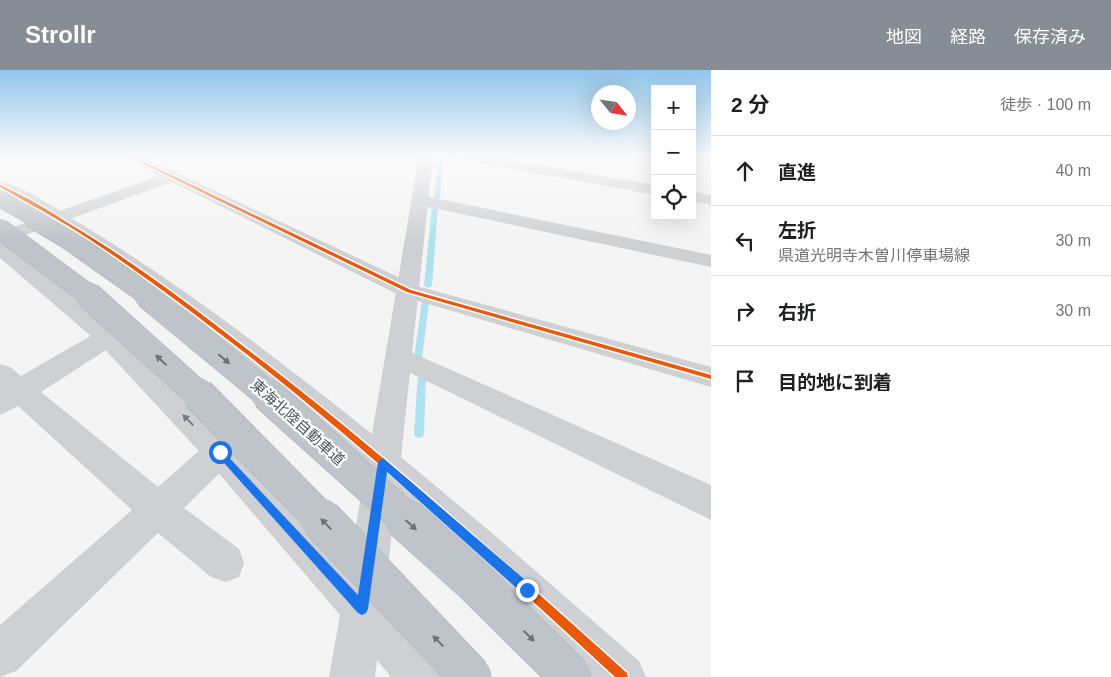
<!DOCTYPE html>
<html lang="ja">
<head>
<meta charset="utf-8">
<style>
  :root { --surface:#fff; --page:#f2f2f2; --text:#202124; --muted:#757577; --line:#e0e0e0; --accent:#868d94 }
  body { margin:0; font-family:Helvetica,"Noto Sans JP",sans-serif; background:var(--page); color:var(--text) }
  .controls { position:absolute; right:15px; top:15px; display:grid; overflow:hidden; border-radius:0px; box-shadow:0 5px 20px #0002 }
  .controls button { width:45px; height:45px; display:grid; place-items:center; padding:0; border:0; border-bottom:1px solid var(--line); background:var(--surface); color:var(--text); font:25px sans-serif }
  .compass { position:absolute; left:591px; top:15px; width:45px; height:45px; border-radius:50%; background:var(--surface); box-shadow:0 5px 20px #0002; rotate:120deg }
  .stop { position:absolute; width:15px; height:15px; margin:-11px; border:4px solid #1a73e8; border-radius:50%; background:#fff }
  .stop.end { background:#1a73e8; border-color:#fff; box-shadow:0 1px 5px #0008 }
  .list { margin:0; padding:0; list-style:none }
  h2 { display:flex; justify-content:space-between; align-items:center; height:65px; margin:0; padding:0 20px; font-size:21px }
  h2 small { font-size:16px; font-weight:400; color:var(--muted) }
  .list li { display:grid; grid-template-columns:32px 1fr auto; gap:15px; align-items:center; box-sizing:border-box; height:70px; padding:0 20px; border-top:1px solid var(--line) }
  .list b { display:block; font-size:19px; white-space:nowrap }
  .list p { margin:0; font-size:16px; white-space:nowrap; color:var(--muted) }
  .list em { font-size:16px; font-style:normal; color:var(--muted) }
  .icon { flex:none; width:28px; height:28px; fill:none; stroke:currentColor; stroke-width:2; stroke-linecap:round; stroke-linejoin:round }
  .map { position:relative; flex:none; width:711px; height:607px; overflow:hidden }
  header { display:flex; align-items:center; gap:30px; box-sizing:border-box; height:70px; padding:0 25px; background:var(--accent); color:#fff }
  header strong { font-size:24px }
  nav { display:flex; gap:28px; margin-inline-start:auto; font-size:18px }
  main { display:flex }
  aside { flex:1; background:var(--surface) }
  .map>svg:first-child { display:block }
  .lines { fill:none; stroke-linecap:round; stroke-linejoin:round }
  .stream { fill:#aee2f0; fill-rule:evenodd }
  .street { fill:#ced0d2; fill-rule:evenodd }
  .secondary { fill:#ced0d4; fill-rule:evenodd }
  .highway-bridge-far4-casing { stroke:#b9bec3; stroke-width:18; stroke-linecap:butt }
  .highway-bridge-far3-casing { stroke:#b9bec3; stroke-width:22; stroke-linecap:butt }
  .highway-bridge-far2-casing { stroke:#b9bec3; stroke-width:28; stroke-linecap:butt }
  .highway-bridge-far1-casing { stroke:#b9bec3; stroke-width:35; stroke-linecap:butt }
  .highway-bridge-casing { stroke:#b9bec3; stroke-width:43; stroke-linecap:butt }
  .highway-bridge-far4 { stroke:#bec4c9; stroke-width:16 }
  .highway-bridge-far3 { stroke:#bec4c9; stroke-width:20 }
  .highway-bridge-far2 { stroke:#bec4c9; stroke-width:26 }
  .highway-bridge-far1 { stroke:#bec4c9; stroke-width:32 }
  .highway-bridge { stroke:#bec4c9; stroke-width:41 }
  .cycleway-casing { stroke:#fff; stroke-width:3 }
  .cycleway { fill:#e8590c; fill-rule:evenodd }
  .oneway { fill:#67727b }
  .oneway2 { fill:#727b84 }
  .route { fill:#1a73e8 }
  .labels { text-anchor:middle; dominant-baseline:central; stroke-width:4.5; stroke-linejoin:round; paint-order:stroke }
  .street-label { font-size:15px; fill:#4a5661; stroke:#fff }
</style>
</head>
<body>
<header>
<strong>Strollr</strong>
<nav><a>地図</a><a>経路</a><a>保存済み</a></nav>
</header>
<main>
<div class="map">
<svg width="711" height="607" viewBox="0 0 711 607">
  <rect width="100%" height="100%" fill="#f4f4f4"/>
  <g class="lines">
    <g class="stream">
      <path d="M 439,86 L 443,86 L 440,129 L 437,131 L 434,129 Z"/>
      <path d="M 435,134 L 438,136 L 432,216 L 428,218 L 424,216 L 432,136 Z"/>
      <path d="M 422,231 L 425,231 L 429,233 L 422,288 L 418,291 L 414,288 Z"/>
      <path d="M 422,300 L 426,303 L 424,364 L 423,367 L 419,368 L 415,367 L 414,364 L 418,303 Z"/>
    </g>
    <g class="street">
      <path d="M 123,86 L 141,86 L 417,216 L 711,297 L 711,317 L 401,226 L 172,112 L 0,174 L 0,162 L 159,106 Z"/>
      <path d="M 457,86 L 486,86 L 655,115 L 655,125 L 464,90 Z"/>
      <path d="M 692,121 L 711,125 L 711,135 L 692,131 Z"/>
      <path d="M 420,125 L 711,185 L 711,197 L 414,134 L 412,130 L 414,126 Z"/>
      <path d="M 108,258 L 117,261 L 121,267 L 117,273 L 41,322 L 158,417 L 209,372 L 220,368 L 231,372 L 236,382 L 231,392 L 184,438 L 239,479 L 244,493 L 239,507 L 225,512 L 211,507 L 158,463 L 16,601 L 0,607 L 0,555 L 132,440 L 18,336 L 0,345 L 0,294 L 10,297 L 21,306 L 99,261 Z"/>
      <path d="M 399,277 L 711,415 L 711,450 L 390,293 L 386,286 L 390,279 Z"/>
    </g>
    <path class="secondary" d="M 419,86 L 433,86 L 401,387 L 492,463 L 639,591 L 646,607 L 590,607 L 396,426 L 384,532 L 436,591 L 443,607 L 391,607 L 377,590 L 375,607 L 329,607 L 340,545 L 209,392 L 99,273 L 0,188 L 0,172 L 7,174 L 117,261 L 231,372 L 349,495 L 366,398 C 252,297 135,195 0,122 L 0,111 C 27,118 60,141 84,156 C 185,217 280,291 372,364 Z"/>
    <defs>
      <path id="highway-bridge-far4" d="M 0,128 L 34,148"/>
      <g id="highway-bridge-far3">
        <path d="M 32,147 L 67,168 L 149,226"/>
        <path d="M 0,159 L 90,226"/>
      </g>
      <g id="highway-bridge-far2">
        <path d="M 88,225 L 199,325"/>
        <path d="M 147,225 L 268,325"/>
      </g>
      <g id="highway-bridge-far1">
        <path d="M 198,324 L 322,450"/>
        <path d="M 267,324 L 407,450"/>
      </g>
      <g id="highway-bridge">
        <path d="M 321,449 L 471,607"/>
        <path d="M 405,449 L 474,511 L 571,607"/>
      </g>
    </defs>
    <use href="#highway-bridge-far4" class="highway-bridge-far4-casing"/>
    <use href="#highway-bridge-far3" class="highway-bridge-far3-casing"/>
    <use href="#highway-bridge-far2" class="highway-bridge-far2-casing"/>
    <use href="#highway-bridge-far1" class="highway-bridge-far1-casing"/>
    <use href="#highway-bridge" class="highway-bridge-casing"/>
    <use href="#highway-bridge-far4" class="highway-bridge-far4"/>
    <use href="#highway-bridge-far3" class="highway-bridge-far3"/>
    <use href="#highway-bridge-far2" class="highway-bridge-far2"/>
    <use href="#highway-bridge-far1" class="highway-bridge-far1"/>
    <use href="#highway-bridge" class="highway-bridge"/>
    <defs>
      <g id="cycleway">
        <path d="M 129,86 L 132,86 L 411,220 L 711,305 L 711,309 L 407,222 L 129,87 Z"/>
        <path d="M 0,115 C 25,126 50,141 73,156 C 125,187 173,222 221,259 C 276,301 331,344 384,389 C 466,458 547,531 627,603 L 628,607 L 615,607 C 496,497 376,387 249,286 C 197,246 144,205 89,169 C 60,150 30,134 0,117 Z"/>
      </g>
    </defs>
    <use href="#cycleway" class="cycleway-casing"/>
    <use href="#cycleway" class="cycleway"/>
  </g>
  <defs><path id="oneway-solid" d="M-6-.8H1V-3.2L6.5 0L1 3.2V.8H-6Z" transform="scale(1.25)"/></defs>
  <g class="oneway">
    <use href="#oneway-solid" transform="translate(224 289) rotate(40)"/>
    <use href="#oneway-solid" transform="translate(161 290) rotate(-137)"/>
    <use href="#oneway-solid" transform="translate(326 454) rotate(-134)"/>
    <use href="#oneway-solid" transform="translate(411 455) rotate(42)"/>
    <use href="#oneway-solid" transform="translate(529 566) rotate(45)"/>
    <use href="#oneway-solid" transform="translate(438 571) rotate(-134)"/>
  </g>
  <use class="oneway2" href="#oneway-solid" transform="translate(188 350) rotate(-134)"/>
  <linearGradient id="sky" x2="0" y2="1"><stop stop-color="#91c6eb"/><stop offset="0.5" stop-color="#fafafa"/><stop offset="1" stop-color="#fafafa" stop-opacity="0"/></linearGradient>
  <rect width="711" height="171" fill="url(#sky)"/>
  <path class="route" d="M 220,378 L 358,525 L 378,392 L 383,388 L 531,515 L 533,520 L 531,524 L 527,525 L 523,524 L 387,402 L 368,539 L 366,543 L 362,545 L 358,543 L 217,385 L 215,382 Z"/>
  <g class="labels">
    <g class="street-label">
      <text transform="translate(298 352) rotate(42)">東海北陸自動車道</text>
    </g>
  </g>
</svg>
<div class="controls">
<button>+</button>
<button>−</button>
<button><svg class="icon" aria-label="locate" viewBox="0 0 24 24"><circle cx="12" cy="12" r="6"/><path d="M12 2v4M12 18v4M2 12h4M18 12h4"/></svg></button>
</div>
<svg class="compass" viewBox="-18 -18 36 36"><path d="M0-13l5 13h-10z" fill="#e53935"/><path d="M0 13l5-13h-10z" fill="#757577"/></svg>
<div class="stop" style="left:220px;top:382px"></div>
<div class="stop end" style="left:527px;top:520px"></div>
</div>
<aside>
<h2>2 分<small>徒歩 · 100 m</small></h2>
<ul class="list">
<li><svg class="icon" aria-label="ahead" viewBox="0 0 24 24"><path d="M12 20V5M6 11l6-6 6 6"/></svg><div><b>直進</b></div><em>40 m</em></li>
<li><svg class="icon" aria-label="left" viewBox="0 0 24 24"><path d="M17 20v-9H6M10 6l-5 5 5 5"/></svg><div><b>左折</b><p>県道光明寺木曽川停車場線</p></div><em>30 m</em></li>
<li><svg class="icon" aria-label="right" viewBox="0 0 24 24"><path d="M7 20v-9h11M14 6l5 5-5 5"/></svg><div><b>右折</b></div><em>30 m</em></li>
<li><svg class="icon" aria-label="arrive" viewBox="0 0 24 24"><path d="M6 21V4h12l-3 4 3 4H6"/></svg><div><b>目的地に到着</b></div></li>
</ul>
</aside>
</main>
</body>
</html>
